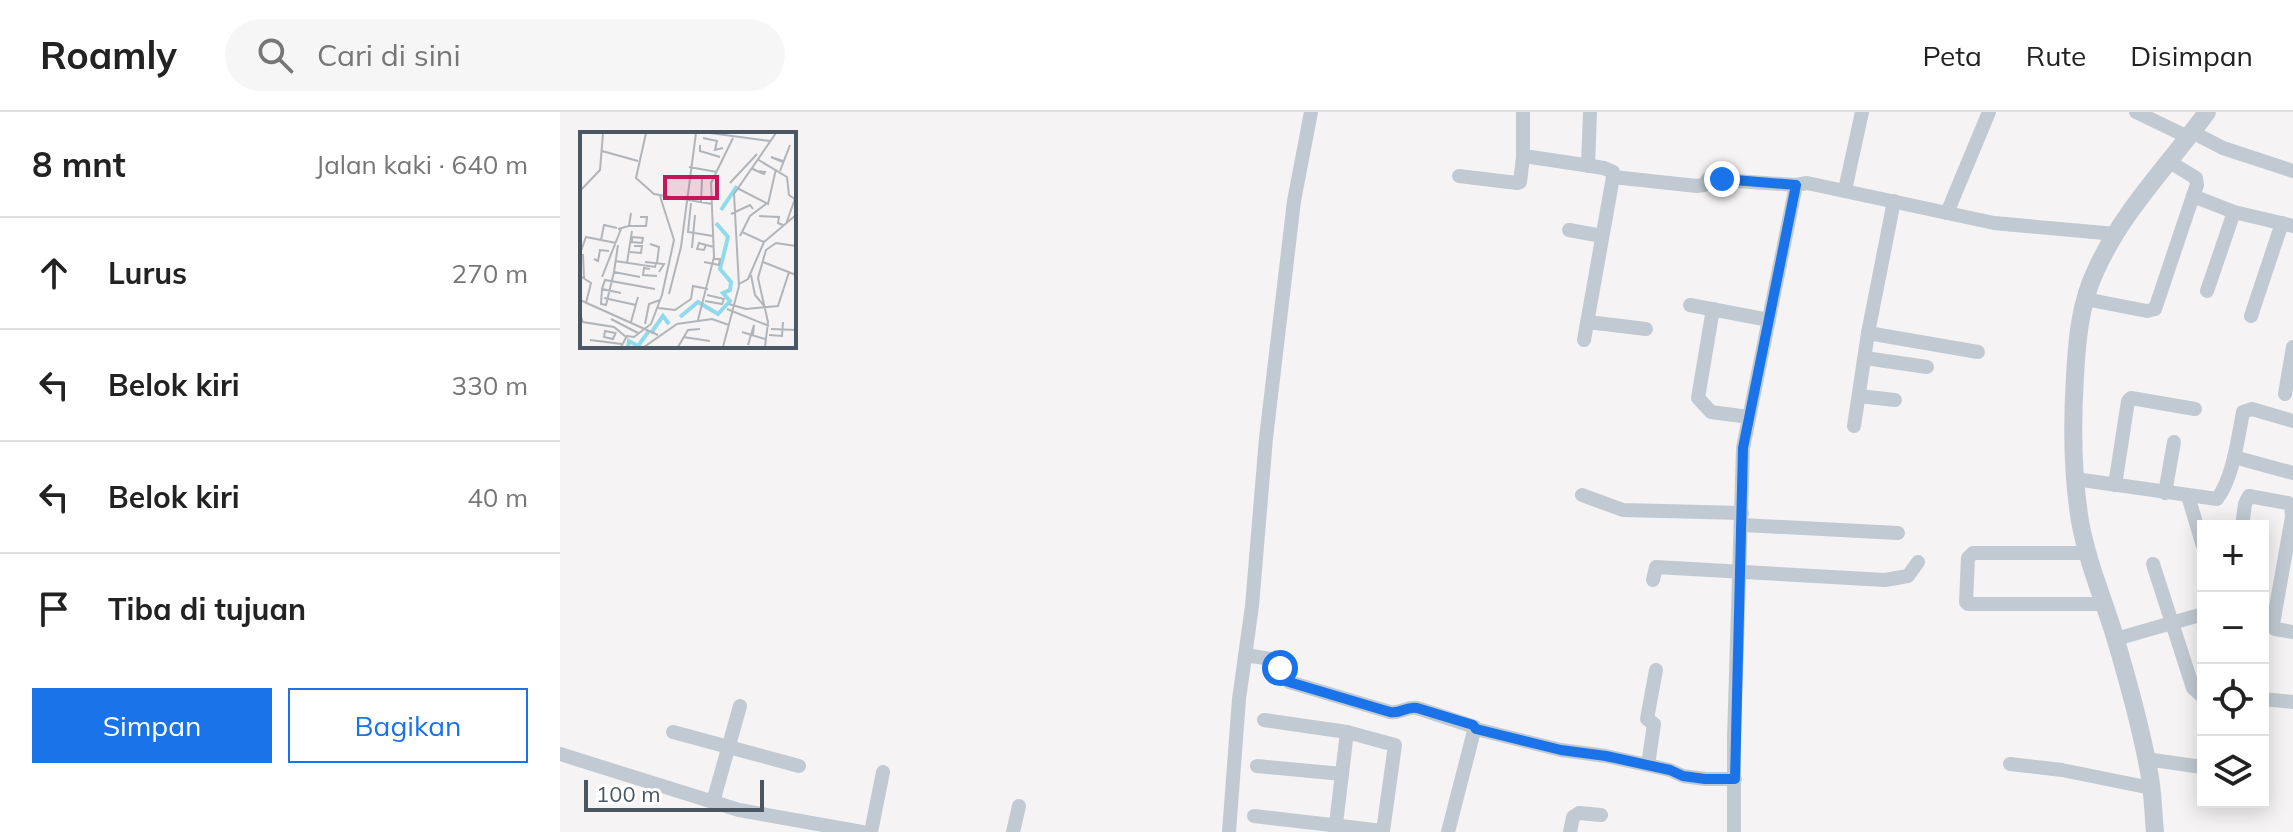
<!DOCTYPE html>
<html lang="id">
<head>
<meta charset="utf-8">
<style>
  :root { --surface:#fff; --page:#f6f6f6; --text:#222; --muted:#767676; --line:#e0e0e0; --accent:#1a73e8 }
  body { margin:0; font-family:Mulish,sans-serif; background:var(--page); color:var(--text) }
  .controls { position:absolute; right:24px; bottom:24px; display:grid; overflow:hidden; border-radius:0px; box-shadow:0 4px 20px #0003 }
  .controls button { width:72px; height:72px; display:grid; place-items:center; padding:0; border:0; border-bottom:2px solid var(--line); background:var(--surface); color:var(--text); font:40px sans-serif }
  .scale { position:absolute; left:24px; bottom:20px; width:180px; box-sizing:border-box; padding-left:8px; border:4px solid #4a5661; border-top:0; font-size:22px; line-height:28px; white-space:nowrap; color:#4a5661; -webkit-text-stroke:6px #fff; paint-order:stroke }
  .stop { position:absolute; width:24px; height:24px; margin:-18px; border:6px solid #1a73e8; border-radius:50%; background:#fff }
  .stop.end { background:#1a73e8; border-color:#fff; box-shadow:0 2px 8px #0008 }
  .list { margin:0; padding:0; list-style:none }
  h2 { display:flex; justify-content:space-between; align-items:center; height:104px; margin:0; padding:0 32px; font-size:34px }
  h2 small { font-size:26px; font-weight:400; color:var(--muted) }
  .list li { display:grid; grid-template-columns:52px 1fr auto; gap:24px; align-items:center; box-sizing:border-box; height:112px; padding:0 32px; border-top:2px solid var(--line) }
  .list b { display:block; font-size:30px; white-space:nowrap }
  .list em { font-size:26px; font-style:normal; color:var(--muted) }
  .actions { display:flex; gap:16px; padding:24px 32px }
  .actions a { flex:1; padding:18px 0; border:2px solid var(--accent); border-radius:0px; text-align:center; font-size:28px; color:var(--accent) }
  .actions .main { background:var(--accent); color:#fff }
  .icon { flex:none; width:44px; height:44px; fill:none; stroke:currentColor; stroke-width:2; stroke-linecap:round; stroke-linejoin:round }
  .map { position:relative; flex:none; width:1733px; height:720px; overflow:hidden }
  header { display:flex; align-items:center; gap:48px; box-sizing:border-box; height:112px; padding:0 40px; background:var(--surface); border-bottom:2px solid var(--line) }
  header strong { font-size:38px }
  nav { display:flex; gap:44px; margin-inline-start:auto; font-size:28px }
  .search { width:560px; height:72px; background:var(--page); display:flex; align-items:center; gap:20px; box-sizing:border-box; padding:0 28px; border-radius:44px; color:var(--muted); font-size:30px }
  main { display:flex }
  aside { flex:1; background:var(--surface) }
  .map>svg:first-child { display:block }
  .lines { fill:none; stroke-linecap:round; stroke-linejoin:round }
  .minor { stroke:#c1cad2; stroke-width:14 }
  .tertiary { stroke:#c1cad2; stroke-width:18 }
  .route { stroke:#1a73e8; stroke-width:10 }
  .inset-river { fill:none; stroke:#90daee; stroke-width:4 }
  .inset-road { fill:none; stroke:#b1b4b9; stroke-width:2 }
  .view { fill:#c2185b; fill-opacity:0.15; stroke:#c2185b; stroke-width:4 }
  .inset-edge { fill:none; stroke:#4a5661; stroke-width:4 }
</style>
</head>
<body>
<header>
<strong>Roamly</strong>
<div class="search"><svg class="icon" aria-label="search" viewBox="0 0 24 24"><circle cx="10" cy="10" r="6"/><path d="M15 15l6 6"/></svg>Cari di sini</div>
<nav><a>Peta</a><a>Rute</a><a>Disimpan</a></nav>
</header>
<main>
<aside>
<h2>8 mnt<small>Jalan kaki · 640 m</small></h2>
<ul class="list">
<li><svg class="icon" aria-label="ahead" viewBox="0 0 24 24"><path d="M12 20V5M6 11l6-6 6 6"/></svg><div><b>Lurus</b></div><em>270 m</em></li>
<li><svg class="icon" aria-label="left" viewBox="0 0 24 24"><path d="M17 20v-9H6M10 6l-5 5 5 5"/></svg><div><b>Belok kiri</b></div><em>330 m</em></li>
<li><svg class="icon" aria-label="left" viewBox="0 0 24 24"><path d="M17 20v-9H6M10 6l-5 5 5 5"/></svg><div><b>Belok kiri</b></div><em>40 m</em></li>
<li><svg class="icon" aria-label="arrive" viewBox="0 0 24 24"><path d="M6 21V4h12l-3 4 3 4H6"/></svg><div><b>Tiba di tujuan</b></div></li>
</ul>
<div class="actions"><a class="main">Simpan</a><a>Bagikan</a></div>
</aside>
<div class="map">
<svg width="1733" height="720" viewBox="0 0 1733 720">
  <rect width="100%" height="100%" fill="#f5f3f3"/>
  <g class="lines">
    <g class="minor">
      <path d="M 1576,0 L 1628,25"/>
      <path d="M 1632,20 L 1663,36 L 1733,59"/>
      <path d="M 963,45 L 963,0"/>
      <path d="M 1608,49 L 1636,66 L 1637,73 L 1633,84 L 1674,100 L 1733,114"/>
      <path d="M 1028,54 L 1030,0"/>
      <path d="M 899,64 L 957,71 L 960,70 L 963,45 L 971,45 L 1044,56 L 1053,60 L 1053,65 L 1137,74 L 1144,73 L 1148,67 L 1236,73 L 1247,71 L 1434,111 L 1556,122"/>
      <path d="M 1285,78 L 1302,0"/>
      <path d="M 1387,101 L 1429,0"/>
      <path d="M 1009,118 L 1042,124"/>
      <path d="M 1647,179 L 1674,100"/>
      <path d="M 1525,187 L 1587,199 L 1595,197 L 1633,84"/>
      <path d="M 1130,193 L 1209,208"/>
      <path d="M 1153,197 L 1138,286 L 1151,300 L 1189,305"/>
      <path d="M 1691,204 L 1722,111"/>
      <path d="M 1028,210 L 1086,217"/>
      <path d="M 1308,221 L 1418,240"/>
      <path d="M 1024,228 L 1053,65"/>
      <path d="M 1305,246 L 1367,255"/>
      <path d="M 1725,282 L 1733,235"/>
      <path d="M 1299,284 L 1335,288"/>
      <path d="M 1294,314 L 1308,221 L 1334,89"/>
      <path d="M 1674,345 L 1733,361"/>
      <path d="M 1515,367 L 1657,387 C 1673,367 1678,325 1683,300 L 1692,297 L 1733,309"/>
      <path d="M 1555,373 L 1568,289 L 1571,286 L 1635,297"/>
      <path d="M 1605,381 L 1614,330"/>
      <path d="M 1022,383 L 1063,398 L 1182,401"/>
      <path d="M 1628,384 L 1643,434"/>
      <path d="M 1182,413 L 1338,421"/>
      <path d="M 1682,414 L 1685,392 L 1689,384 L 1728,391 L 1731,394 L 1732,405 L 1713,512 L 1715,517 L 1733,520"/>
      <path d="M 1527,441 L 1413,441 L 1408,446 L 1406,490 L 1408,492 L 1544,492"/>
      <path d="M 1593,452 L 1633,576 L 1643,585"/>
      <path d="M 1093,468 L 1096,455 L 1325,468 L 1348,464 L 1358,450"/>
      <path d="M 1556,527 L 1643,502"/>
      <path d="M 685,543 L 711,547 L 729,570 L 830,600 C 841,602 846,594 857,596 L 915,615 L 888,720"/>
      <path d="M 1703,587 L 1733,590"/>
      <path d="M 704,608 L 787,620 L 775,720"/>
      <path d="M 916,617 L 1001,638 L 1046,644 L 1110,658 L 1123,664 L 1145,667 L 1175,667"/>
      <path d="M 113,620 L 239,654"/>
      <path d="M 0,642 L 179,698 L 302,720"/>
      <path d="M 1586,647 L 1642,655"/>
      <path d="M 1450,652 L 1502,658 L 1591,676"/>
      <path d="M 1088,653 L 1094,612 L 1087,607 L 1096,558"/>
      <path d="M 697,654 L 782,662"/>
      <path d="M 153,690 L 180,594"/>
      <path d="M 694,704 L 823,719 L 835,633 L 787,620"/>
      <path d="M 311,720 L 323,660"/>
      <path d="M 453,720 L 459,694"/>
      <path d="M 669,720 L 679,587 L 692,494 L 706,326 L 734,89 L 751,0"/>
      <path d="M 1010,720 L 1013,705 L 1019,701 L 1041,703"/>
      <path d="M 1174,720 L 1174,626 L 1183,336 L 1236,73"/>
    </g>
    <path class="tertiary" d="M 1595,720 C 1593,700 1593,679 1589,660 C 1581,615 1568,569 1555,525 C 1543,486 1527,449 1520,409 C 1512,361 1512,312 1515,264 C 1517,228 1520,191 1536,158 C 1563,98 1609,53 1647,0"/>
  </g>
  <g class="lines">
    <path class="route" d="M 720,556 L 726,569 L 729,570 L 830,600 C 841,602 846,594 857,596 L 913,613 L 916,617 L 1001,638 L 1046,644 L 1110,658 L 1123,664 L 1145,667 L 1175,667 L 1183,336 L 1236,73 L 1162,67"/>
  </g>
  <g transform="translate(20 20)">
    <rect width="216" height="216" fill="#f5f3f3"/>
    <path class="inset-river" d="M 141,78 L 157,54M 100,185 L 118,170 L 138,182 L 150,169 L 143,161 L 150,158 L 151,150 L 140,137 L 148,105 L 136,91M 71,201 L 83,184 L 89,192M 48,215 L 49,209 L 58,214 L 69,199"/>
    <path class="inset-road" d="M 66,1 L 56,46 L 74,62 L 132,72M 130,1 L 190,9M 123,6 L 137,9 L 135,18 L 143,16M 120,13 L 120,19 L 140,25M 22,19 L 58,29M 177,27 L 207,45 L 209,63 L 216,68M 203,30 L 191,25 L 203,29M 109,35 L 137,40M 171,36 L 177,39 L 184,42 L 185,40 L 177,39M 200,39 L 210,13M 150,51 L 177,22M 157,56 L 188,72 L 196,37M 0,59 L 20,38 L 23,1M 111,71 L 108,100 L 133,104M 121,71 L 122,47M 151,82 L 170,73 L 173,77M 179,84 L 199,85 L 198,91 L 203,93M 206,92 L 216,64M 49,94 L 66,94 L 67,85 L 60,85M 38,97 L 49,94 L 51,81M 162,100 L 184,110M 160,104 L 170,84 L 186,72M 52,105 L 63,106 L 62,111 L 52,110 ZM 21,108 L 24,93 L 37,96M 70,112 L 79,115 L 77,131M 38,113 L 34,140 L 60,145M 126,113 L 124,118 L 117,117 L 119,111 L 126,113 L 134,115M 112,116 L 115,83M 1,119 L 6,105 L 36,111M 50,120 L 61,121 L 62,114 L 54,114M 3,122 L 4,146M 14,127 L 18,129 L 20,118 L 29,119M 35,129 L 75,135 L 76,131M 65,130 L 84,132 L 79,140M 124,130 L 139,133 L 140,127 L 134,127M 183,130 L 216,143M 47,131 L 52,99M 70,137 L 64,136 L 63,143 L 77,144M 171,143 L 175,163 L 185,175M 0,144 L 11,151 L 6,171M 22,145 L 41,97M 159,152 L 168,147 L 184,110 L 216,83M 22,157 L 21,172 L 26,173 L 34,140M 41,161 L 22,157 L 25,148 L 75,157M 89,162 L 101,115 L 116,1M 24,166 L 56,173M 0,168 L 78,203M 125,169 L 142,172 L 144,167 L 127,163M 149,172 L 166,177 L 198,174 L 209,140M 78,176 L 95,178 L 111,167 L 113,154 L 128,157M 147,177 L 189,194M 0,182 L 3,190 L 34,195 L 46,205M 31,187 L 58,201M 118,188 L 134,125 L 131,51 L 153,6M 51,190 L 58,165M 65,192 L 69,172 L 80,168M 191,197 L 216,198M 162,200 L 185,207M 35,201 L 25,199 L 24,205 L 33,207 L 36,200M 189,203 L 202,204 L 203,190M 103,205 L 130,209M 10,208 L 42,212M 168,213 L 174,193 L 173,203M 41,215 L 47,204 L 54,205 L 71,192 L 82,163 L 94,108 L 80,64M 64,215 L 97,192 L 132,187 L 149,193M 98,215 L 108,198 L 120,197M 143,215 L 159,154 L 154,62 L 196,1M 185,215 L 188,190 L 178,146 L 186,118 L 196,111 L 216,114"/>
    <path class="view" d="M 85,45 L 137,45 L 137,66 L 85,66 Z"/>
    <rect width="216" height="216" class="inset-edge"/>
  </g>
</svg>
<div class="controls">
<button>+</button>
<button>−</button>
<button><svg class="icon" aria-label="locate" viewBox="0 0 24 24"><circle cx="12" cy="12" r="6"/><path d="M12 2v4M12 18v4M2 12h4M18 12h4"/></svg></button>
<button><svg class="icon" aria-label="layers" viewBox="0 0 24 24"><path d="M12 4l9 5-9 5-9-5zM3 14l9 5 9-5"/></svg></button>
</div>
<div class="scale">100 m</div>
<div class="stop" style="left:720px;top:556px"></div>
<div class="stop end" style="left:1162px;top:67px"></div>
</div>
</main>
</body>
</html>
